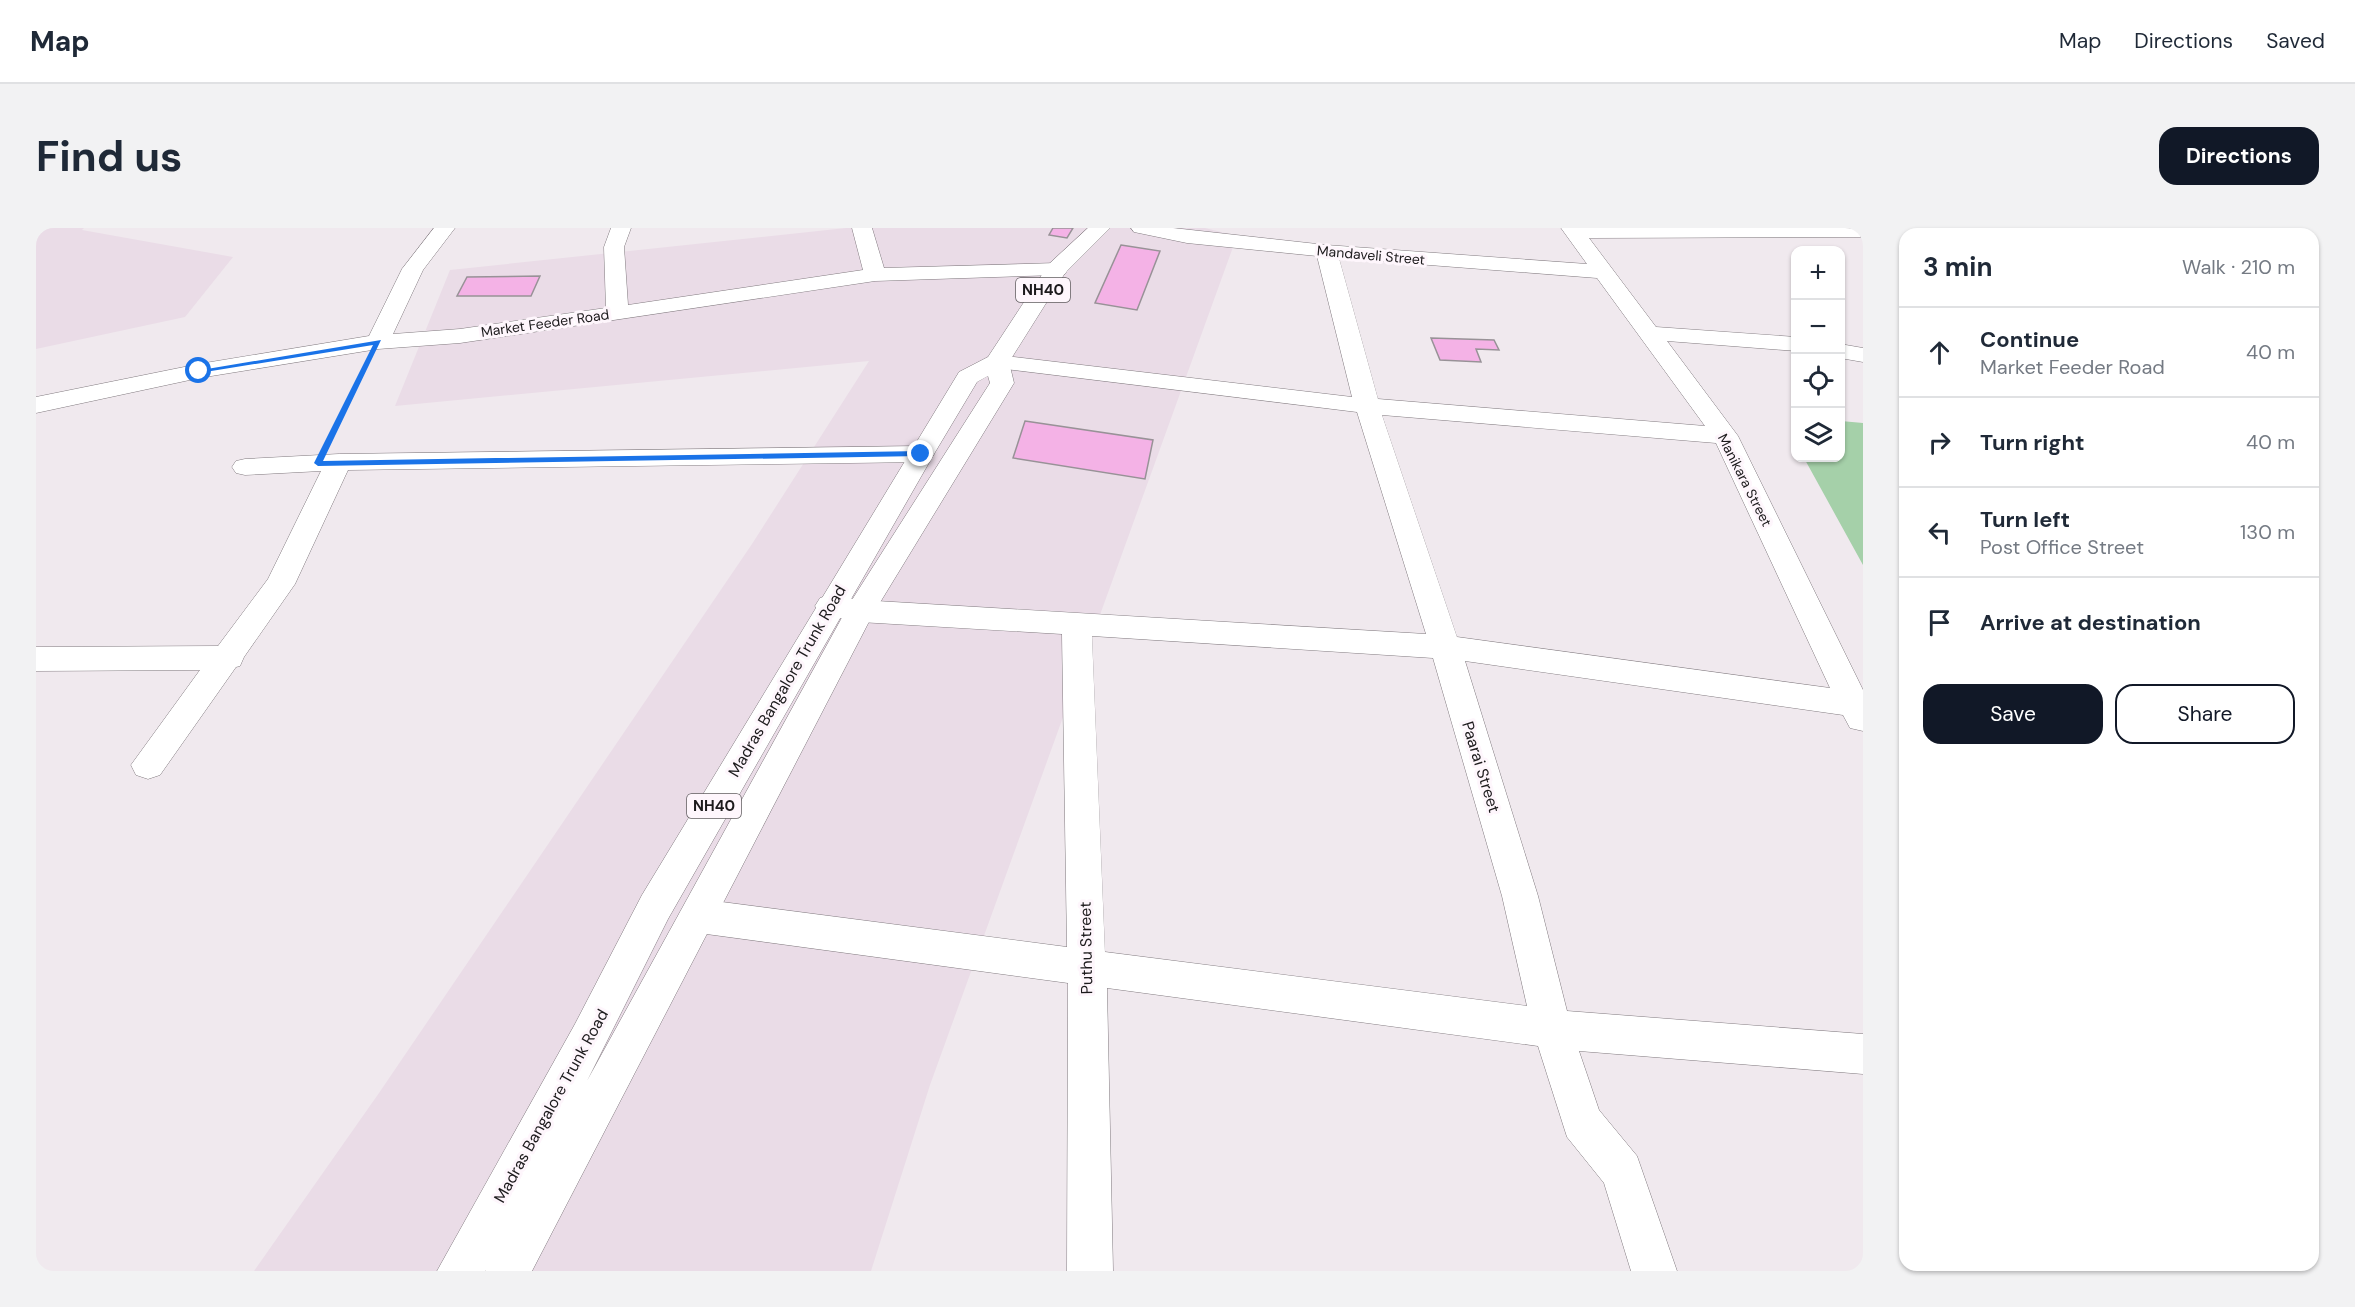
<!DOCTYPE html>
<html lang="en">
<head>
<meta charset="utf-8">
<style>
  :root { --surface:#fff; --page:#f2f2f3; --text:#1f2937; --muted:#747a83; --line:#e0e1e3; --accent:#111827 }
  body { margin:0; font-family:"DM Sans",sans-serif; background:var(--page); color:var(--text) }
  .controls { position:absolute; right:18px; top:18px; display:grid; overflow:hidden; border-radius:12px; box-shadow:0 2px 4px #0004 }
  .controls button { width:54px; height:54px; display:grid; place-items:center; padding:0; border:0; border-bottom:2px solid var(--line); background:var(--surface); color:var(--text); font:30px sans-serif }
  .stop { position:absolute; width:18px; height:18px; margin:-14px; border:4px solid #1a73e8; border-radius:50%; background:#fff }
  .stop.end { background:#1a73e8; border-color:#fff; box-shadow:0 2px 6px #0008 }
  .list { margin:0; padding:0; list-style:none }
  h2 { display:flex; justify-content:space-between; align-items:center; height:78px; margin:0; padding:0 24px; font-size:26px }
  h2 small { font-size:20px; font-weight:400; color:var(--muted) }
  .list li { display:grid; grid-template-columns:39px 1fr auto; gap:18px; align-items:center; box-sizing:border-box; height:90px; padding:0 24px; border-top:2px solid var(--line) }
  .list b { display:block; font-size:22px; white-space:nowrap }
  .list p { margin:0; font-size:20px; white-space:nowrap; color:var(--muted) }
  .list em { font-size:20px; font-style:normal; color:var(--muted) }
  .actions { display:flex; gap:12px; padding:18px 24px }
  .actions a { flex:1; padding:14px 0; border:2px solid var(--accent); border-radius:18px; text-align:center; font-size:21px; color:var(--accent) }
  .actions .main { background:var(--accent); color:#fff }
  .icon { flex:none; width:33px; height:33px; fill:none; stroke:currentColor; stroke-width:2; stroke-linecap:round; stroke-linejoin:round }
  .map { position:relative; flex:none; width:1827px; height:1043px; overflow:hidden; border-radius:18px }
  header { display:flex; align-items:center; gap:36px; box-sizing:border-box; height:84px; padding:0 30px; background:var(--surface); border-bottom:2px solid var(--line) }
  header strong { font-size:28px }
  nav { display:flex; gap:33px; margin-inline-start:auto; font-size:21px }
  .intro { display:flex; align-items:center; justify-content:space-between; box-sizing:border-box; height:144px; padding:0 36px }
  h1 { margin:0; font-size:42px }
  .button { padding:15px 27px; border-radius:18px; background:var(--accent); color:#fff; font-size:21px; font-weight:700 }
  main { display:flex; gap:36px; padding:0 36px }
  aside { flex:1; background:var(--surface); border-radius:18px; box-shadow:0 2px 4px #0004 }
  .map>svg:first-child { display:block }
  .built { fill:#eadce7 }
  .green { fill:#a5d0a9 }
  .building { fill:#f4b2e6; stroke:#989297; stroke-width:1.5 }
  .lines { fill:none; stroke-linecap:round; stroke-linejoin:round }
  .minor-casing { stroke:#817a7f; stroke-width:1 }
  .highway-casing { stroke:#817a7f; stroke-width:1 }
  .path { stroke:#989397; stroke-width:3; stroke-dasharray:4.5 2; stroke-linecap:butt }
  .minor { fill:#fff; fill-rule:evenodd }
  .highway { fill:#fff; fill-rule:evenodd }
  .route { fill:#1a73e8 }
  .labels { text-anchor:middle; dominant-baseline:central; stroke-width:6; stroke-linejoin:round; paint-order:stroke }
  .far-street-label { font-size:14px; fill:#1c1a1c; stroke:#fef6fc }
  .shield { fill:#fef6fc; stroke:#605c5f; stroke-width:1.5 }
  .shield-label { font-size:15px; font-weight:bold; fill:#1c1a1c }
  .street-label { font-size:16px; fill:#1c1a1c; stroke:#fef6fc }
</style>
</head>
<body>
<header>
<strong>Map</strong>
<nav><a>Map</a><a>Directions</a><a>Saved</a></nav>
</header>
<div class="intro"><h1>Find us</h1><a class="button">Directions</a></div>
<main>
<div class="map">
<svg width="1827" height="1043" viewBox="0 0 1827 1043">
  <rect width="100%" height="100%" fill="#f0e9ee"/>
  <g class="built">
    <path d="M 0,0 L 48,0 L 46,2 L 197,29 L 149,89 L 0,121 Z"/>
    <path d="M 810,0 L 1169,0 L 1201,8 L 894,857 L 835,1043 L 218,1043 L 343,865 L 716,316 L 833,133 L 359,178 L 414,42 Z"/>
  </g>
  <path class="green" d="M 1805,193 L 1827,195 L 1827,337 L 1768,230 L 1804,230 Z"/>
  <g class="building">
    <path d="M 1017,0 L 1037,0 L 1031,10 L 1013,7 Z"/>
    <path d="M 1085,17 L 1124,23 L 1101,82 L 1059,75 Z"/>
    <path d="M 504,48 L 495,68 L 421,68 L 431,49 Z"/>
    <path d="M 1395,110 L 1458,112 L 1463,122 L 1440,121 L 1445,134 L 1404,132 Z"/>
    <path d="M 989,193 L 1117,212 L 1109,251 L 977,230 Z"/>
  </g>
  <g class="lines">
    <defs>
      <g id="minor">
        <path d="M 398,0 L 419,0 L 387,42 L 357,106 L 424,101 L 570,80 L 568,19 L 575,0 L 595,0 L 588,19 L 592,77 L 827,42 L 816,0 L 836,0 L 848,40 L 1021,35 L 1029,36 L 1032,41 L 1029,46 L 1021,47 L 839,53 L 424,115 L 342,121 L 163,150 L 0,185 L 0,169 L 163,136 L 333,108 L 366,41 Z"/>
        <path d="M 1095,0 L 1137,0 L 1290,17 L 1551,36 L 1525,0 L 1827,0 L 1827,9 L 1553,10 L 1620,99 L 1760,109 L 1760,123 L 1631,113 L 1702,208 L 1827,462 L 1827,503 L 1814,500 L 1807,487 L 1429,433 L 1502,668 L 1531,783 L 1827,806 L 1827,846 L 1543,823 L 1563,882 L 1601,928 L 1641,1043 L 1595,1043 L 1568,955 L 1531,909 L 1502,818 L 1071,760 L 1077,1043 L 1031,1043 L 1032,755 L 663,705 L 650,700 L 645,688 L 650,676 L 663,671 L 1031,719 L 1026,406 L 824,394 L 784,386 L 779,378 L 784,370 L 794,367 L 824,372 L 1390,406 L 1321,184 L 953,139 L 949,134 L 953,129 L 961,127 L 1316,169 L 1281,28 L 1151,15 L 1098,4 ZM 1303,30 L 1561,50 L 1669,198 L 1342,171 ZM 1346,187 L 1680,215 L 1794,460 L 1421,409 ZM 1056,408 L 1397,430 L 1466,668 L 1491,778 L 1069,724 Z"/>
        <path d="M 1804,116 L 1827,120 L 1827,134 L 1804,130 Z"/>
        <path d="M 885,218 L 894,220 L 898,226 L 894,232 L 885,234 L 312,242 L 259,356 L 208,429 L 204,438 L 200,439 L 124,547 L 112,551 L 100,547 L 95,537 L 164,442 L 0,443 L 0,419 L 182,418 L 232,351 L 285,243 L 209,247 L 200,245 L 196,239 L 200,233 L 209,231 L 303,226 Z"/>
      </g>
      <path id="highway" d="M 1052,0 L 1074,0 L 1029,45 L 973,134 L 978,155 L 837,386 L 496,1043 L 449,1043 L 451,1039 L 449,1043 L 401,1043 L 539,796 L 606,667 L 920,149 L 923,144 L 952,129 L 1013,36 ZM 952,148 L 954,155 L 814,375 L 551,853 L 632,691 L 898,226 L 941,154 Z"/>
    </defs>
    <use href="#minor" class="minor-casing"/>
    <use href="#highway" class="highway-casing"/>
    <path class="path" d="M 297,205 L 327,144"/>
    <use href="#minor" class="minor"/>
    <use href="#highway" class="highway"/>
  </g>
  <path class="route" d="M 345,112 L 287,233 L 885,223 L 888,226 L 885,228 L 282,238 L 278,235 L 337,117 L 163,145 L 159,143 Z"/>
  <g class="labels">
    <g class="far-street-label">
      <text transform="translate(1335 27) rotate(5)">Mandaveli Street</text>
      <text transform="translate(509 95) rotate(-8)">Market Feeder Road</text>
      <text transform="translate(1709 252) rotate(63)">Manikara Street</text>
    </g>
    <g class="shield">
      <rect x="980" y="50" width="54" height="24" rx="4.5"/>
      <rect x="651" y="566" width="54" height="24" rx="4.5"/>
    </g>
    <g class="shield-label">
      <text x="1007" y="62">NH40</text>
      <text x="678" y="578">NH40</text>
    </g>
    <g class="street-label">
      <text transform="translate(751 453) rotate(-60)">Madras Bangalore Trunk Road</text>
      <text transform="translate(1445 539) rotate(73)">Paarai Street</text>
      <text transform="translate(1050 720) rotate(-91)">Puthu Street</text>
      <text transform="translate(515 878) rotate(-61)">Madras Bangalore Trunk Road</text>
    </g>
  </g>
</svg>
<div class="controls">
<button>+</button>
<button>−</button>
<button><svg class="icon" aria-label="locate" viewBox="0 0 24 24"><circle cx="12" cy="12" r="6"/><path d="M12 2v4M12 18v4M2 12h4M18 12h4"/></svg></button>
<button><svg class="icon" aria-label="layers" viewBox="0 0 24 24"><path d="M12 4l9 5-9 5-9-5zM3 14l9 5 9-5"/></svg></button>
</div>
<div class="stop" style="left:163px;top:143px"></div>
<div class="stop end" style="left:885px;top:226px"></div>
</div>
<aside>
<h2>3 min<small>Walk · 210 m</small></h2>
<ul class="list">
<li><svg class="icon" aria-label="ahead" viewBox="0 0 24 24"><path d="M12 20V5M6 11l6-6 6 6"/></svg><div><b>Continue</b><p>Market Feeder Road</p></div><em>40 m</em></li>
<li><svg class="icon" aria-label="right" viewBox="0 0 24 24"><path d="M7 20v-9h11M14 6l5 5-5 5"/></svg><div><b>Turn right</b></div><em>40 m</em></li>
<li><svg class="icon" aria-label="left" viewBox="0 0 24 24"><path d="M17 20v-9H6M10 6l-5 5 5 5"/></svg><div><b>Turn left</b><p>Post Office Street</p></div><em>130 m</em></li>
<li><svg class="icon" aria-label="arrive" viewBox="0 0 24 24"><path d="M6 21V4h12l-3 4 3 4H6"/></svg><div><b>Arrive at destination</b></div></li>
</ul>
<div class="actions"><a class="main">Save</a><a>Share</a></div>
</aside>
</main>
</body>
</html>
